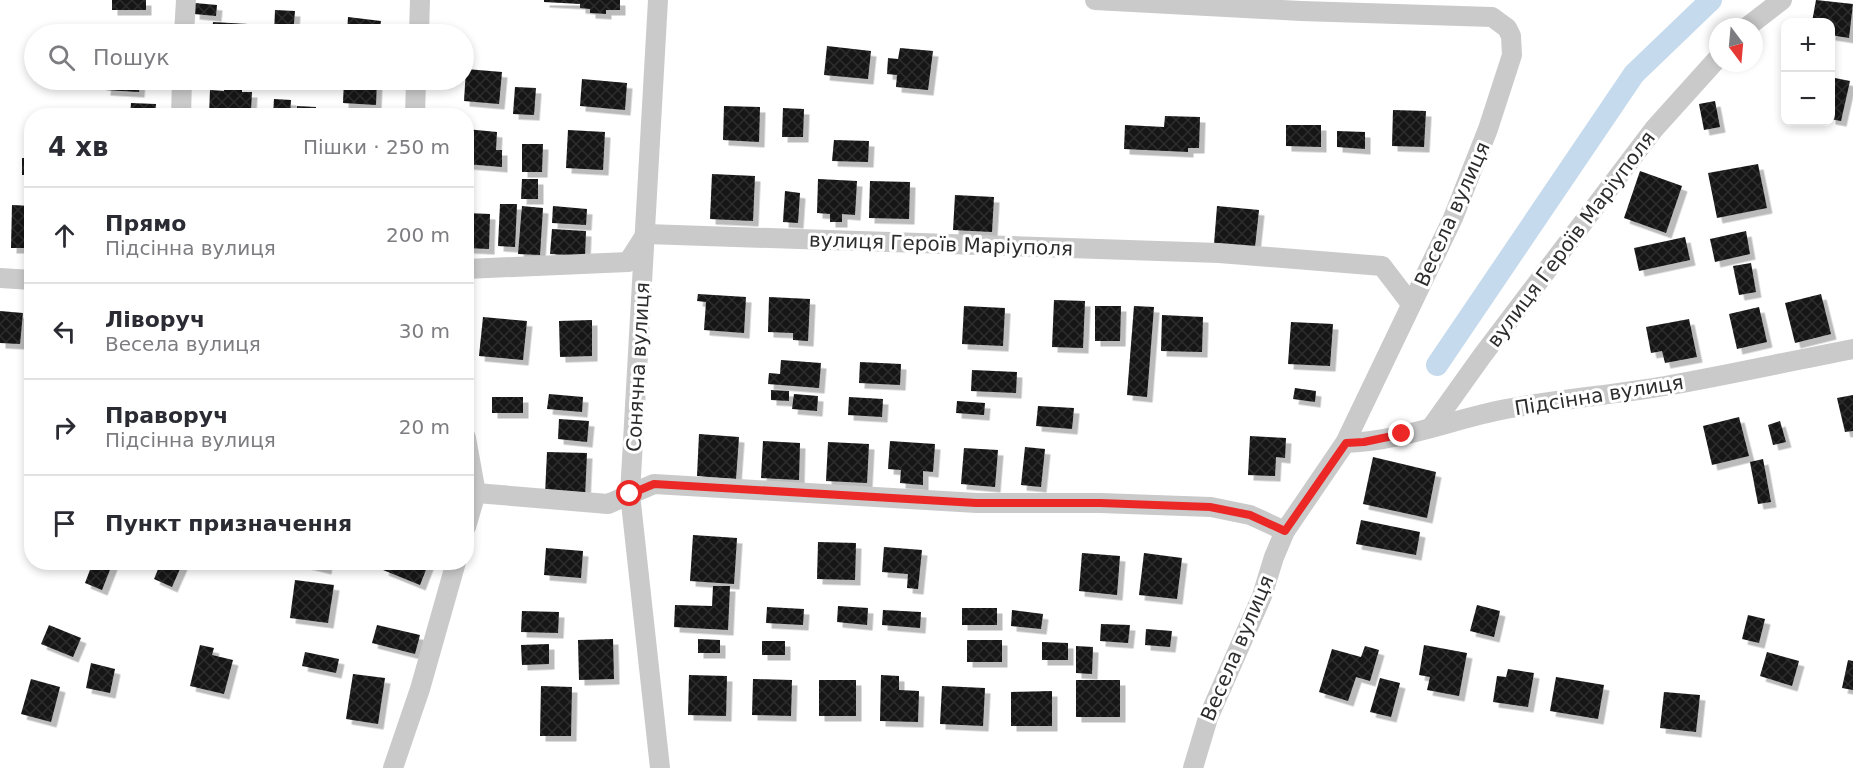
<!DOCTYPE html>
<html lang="uk">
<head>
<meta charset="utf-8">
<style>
  :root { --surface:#fff; --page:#f2f2f3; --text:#2b2b33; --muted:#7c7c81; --line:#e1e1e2 }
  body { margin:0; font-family:"DejaVu Sans",sans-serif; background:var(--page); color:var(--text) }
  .controls { position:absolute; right:18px; top:18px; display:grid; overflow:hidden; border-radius:12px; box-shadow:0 3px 9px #0003 }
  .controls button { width:54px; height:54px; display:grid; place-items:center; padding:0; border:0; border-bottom:2px solid var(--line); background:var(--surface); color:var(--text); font:30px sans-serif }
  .compass { position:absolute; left:1709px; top:18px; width:54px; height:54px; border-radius:50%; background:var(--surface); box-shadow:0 3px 9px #0003; rotate:164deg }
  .stop { position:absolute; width:18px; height:18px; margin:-14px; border:4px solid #ec2827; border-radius:50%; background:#fff }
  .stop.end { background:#ec2827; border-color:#fff; box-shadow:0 2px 6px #0008 }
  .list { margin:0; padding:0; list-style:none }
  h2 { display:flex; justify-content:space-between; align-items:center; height:78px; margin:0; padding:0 24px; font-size:26px }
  h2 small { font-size:20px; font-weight:400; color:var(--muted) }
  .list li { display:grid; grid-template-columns:39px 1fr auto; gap:18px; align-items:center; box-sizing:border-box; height:96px; padding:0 24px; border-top:2px solid var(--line) }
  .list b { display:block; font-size:22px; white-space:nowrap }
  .list p { margin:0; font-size:20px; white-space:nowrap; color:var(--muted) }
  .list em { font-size:20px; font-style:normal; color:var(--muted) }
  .icon { flex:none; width:33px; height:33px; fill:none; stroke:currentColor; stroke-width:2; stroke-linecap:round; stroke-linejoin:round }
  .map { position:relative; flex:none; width:1853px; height:768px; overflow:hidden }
  .search { position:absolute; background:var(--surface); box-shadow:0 3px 9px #0003; left:24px; top:24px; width:450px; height:66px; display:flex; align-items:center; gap:15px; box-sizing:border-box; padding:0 21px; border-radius:33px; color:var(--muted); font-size:22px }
  .panel { position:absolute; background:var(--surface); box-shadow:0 3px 9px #0003; left:24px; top:108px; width:450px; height:462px; border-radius:24px }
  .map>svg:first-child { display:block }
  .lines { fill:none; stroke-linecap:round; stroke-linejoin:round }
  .canal { stroke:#c5daec; stroke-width:22 }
  .building { fill:url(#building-cross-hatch); filter:url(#shadow) }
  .street { stroke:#cacaca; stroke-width:20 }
  .route { stroke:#ec2827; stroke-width:8 }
  .labels { text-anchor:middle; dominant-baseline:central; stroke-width:6; stroke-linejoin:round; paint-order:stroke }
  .street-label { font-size:20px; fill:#2d2d2d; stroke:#fff }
</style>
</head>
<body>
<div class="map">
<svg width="1853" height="768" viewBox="0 0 1853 768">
  <defs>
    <pattern id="building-cross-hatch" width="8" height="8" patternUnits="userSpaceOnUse" patternTransform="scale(1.5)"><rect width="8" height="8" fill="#141414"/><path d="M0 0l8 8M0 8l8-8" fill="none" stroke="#2e2e2e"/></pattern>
    <filter id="shadow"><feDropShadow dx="5.5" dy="5.5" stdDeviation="0" flood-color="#0004"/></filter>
  </defs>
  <rect width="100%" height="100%" fill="#fff"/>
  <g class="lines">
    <path class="canal" d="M 1437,365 L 1634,74 L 1711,0"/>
  </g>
  <g class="building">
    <rect x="112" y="0" width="34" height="10"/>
    <path d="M 544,0 L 620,0 L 620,10 L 606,10 L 606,14 L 590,13 L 590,9 L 580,8 L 580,4 L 544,2 Z"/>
    <path d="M 1816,0 L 1853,4 L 1849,38 L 1830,35 L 1830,22 L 1812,22 Z"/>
    <path d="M 195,3 L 217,5 L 216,16 L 194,14 Z"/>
    <path d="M 275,10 L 295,11 L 293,34 L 274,34 Z"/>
    <path d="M 348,17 L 381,21 L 379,34 L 347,33 Z"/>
    <path d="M 213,22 L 248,24 L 248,34 L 212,34 Z"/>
    <path d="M 827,46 L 871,51 L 868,79 L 824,75 Z"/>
    <path d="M 900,48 L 933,51 L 928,90 L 896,87 L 897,75 L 887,74 L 888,58 L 898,59 Z"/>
    <path d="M 466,69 L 502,72 L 499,104 L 464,101 Z"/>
    <path d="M 1830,77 L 1850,81 L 1841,121 L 1830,119 Z"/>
    <path d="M 582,79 L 627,83 L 625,110 L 580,106 Z"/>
    <path d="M 106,80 L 140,80 L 139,92 L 105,90 Z"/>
    <path d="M 344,80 L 377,80 L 376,105 L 343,103 Z"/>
    <path d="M 224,86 L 242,87 L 242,92 L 252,92 L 251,110 L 244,110 L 243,116 L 209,116 L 210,90 L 224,91 Z"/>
    <path d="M 515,87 L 536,88 L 534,115 L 513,114 Z"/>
    <path d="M 274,99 L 291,100 L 290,116 L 273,116 Z"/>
    <path d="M 1715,101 L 1720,127 L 1704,130 L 1699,104 Z"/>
    <path d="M 131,103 L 156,104 L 155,116 L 130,116 Z"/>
    <path d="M 297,106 L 316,107 L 315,116 L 296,116 Z"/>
    <path d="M 724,106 L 760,107 L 759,142 L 723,140 Z"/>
    <path d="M 783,108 L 804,109 L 803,137 L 782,137 Z"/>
    <path d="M 1393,110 L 1426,111 L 1424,147 L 1392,146 Z"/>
    <path d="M 1165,116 L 1200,117 L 1199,148 L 1188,148 L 1188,152 L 1124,149 L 1125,125 L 1164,127 Z"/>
    <path d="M 1286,125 L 1321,125 L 1321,147 L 1286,146 Z"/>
    <path d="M 466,129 L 497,132 L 496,150 L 502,150 L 502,167 L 466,164 Z"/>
    <path d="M 568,130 L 605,132 L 603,170 L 566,168 Z"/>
    <path d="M 1337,131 L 1365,132 L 1365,149 L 1337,147 Z"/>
    <path d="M 834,140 L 869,141 L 868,162 L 832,161 Z"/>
    <path d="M 522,144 L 543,144 L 542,172 L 522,172 Z"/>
    <rect x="22" y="158" width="10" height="17"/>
    <path d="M 1758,164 L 1767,208 L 1717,218 L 1708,173 Z"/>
    <path d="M 1640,171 L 1682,186 L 1666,233 L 1624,218 Z"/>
    <path d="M 712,174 L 755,176 L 753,221 L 710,219 Z"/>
    <path d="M 522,179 L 538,179 L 538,199 L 521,199 Z"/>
    <path d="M 818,179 L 857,181 L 855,215 L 842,214 L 842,222 L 830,222 L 830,214 L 817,213 Z"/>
    <path d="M 870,181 L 910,182 L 909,219 L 869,218 Z"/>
    <path d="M 785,191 L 800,193 L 798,223 L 783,222 Z"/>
    <path d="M 955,195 L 994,197 L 992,232 L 953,230 Z"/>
    <path d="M 500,204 L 517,204 L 515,247 L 498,246 Z"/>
    <path d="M 12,205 L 32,206 L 32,248 L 11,248 Z"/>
    <path d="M 522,206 L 543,208 L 540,255 L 518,254 Z"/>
    <path d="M 553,206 L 587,209 L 586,225 L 552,223 Z"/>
    <path d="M 1217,206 L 1259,210 L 1255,247 L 1214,244 Z"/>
    <path d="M 466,213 L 490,214 L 489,249 L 466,248 Z"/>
    <path d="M 552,229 L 586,231 L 585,256 L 550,254 Z"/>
    <path d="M 1746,231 L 1750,254 L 1715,262 L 1710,239 Z"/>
    <path d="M 1685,237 L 1690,260 L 1639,271 L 1634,248 Z"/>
    <path d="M 1751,263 L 1756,292 L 1739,295 L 1733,266 Z"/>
    <path d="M 698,294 L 746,297 L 744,333 L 704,330 L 706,302 L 697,301 Z"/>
    <path d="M 1821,294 L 1831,334 L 1795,343 L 1785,303 Z"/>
    <path d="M 769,297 L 810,299 L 808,341 L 793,340 L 793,333 L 768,332 Z"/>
    <path d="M 1054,300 L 1085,301 L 1083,348 L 1052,347 Z"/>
    <path d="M 964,306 L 1005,308 L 1003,346 L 962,344 Z"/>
    <path d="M 1095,306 L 1121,306 L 1120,341 L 1095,341 Z"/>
    <path d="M 1134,306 L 1154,307 L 1147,397 L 1127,395 Z"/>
    <path d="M 1759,307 L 1767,342 L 1737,349 L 1729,314 Z"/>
    <path d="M 0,311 L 23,313 L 20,344 L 0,343 Z"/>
    <path d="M 1162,315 L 1203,317 L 1202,352 L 1161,351 Z"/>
    <path d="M 483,317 L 527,321 L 523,360 L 479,356 Z"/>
    <path d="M 1689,319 L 1697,357 L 1665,363 L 1662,351 L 1651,353 L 1646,327 Z"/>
    <path d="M 592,320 L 592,356 L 560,357 L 559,321 Z"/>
    <path d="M 1291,322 L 1333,324 L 1330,366 L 1288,364 Z"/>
    <path d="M 781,360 L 821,363 L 819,388 L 768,384 L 769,373 L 780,374 Z"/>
    <path d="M 860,362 L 901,364 L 900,385 L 859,383 Z"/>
    <path d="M 972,370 L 1017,372 L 1016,393 L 971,391 Z"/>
    <path d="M 1295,388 L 1316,391 L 1315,402 L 1293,399 Z"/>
    <path d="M 771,390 L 789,391 L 789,401 L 771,400 Z"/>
    <path d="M 549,394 L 583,397 L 582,412 L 547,409 Z"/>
    <path d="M 794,394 L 818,396 L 817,411 L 792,409 Z"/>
    <path d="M 1853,395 L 1853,431 L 1845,432 L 1837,398 Z"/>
    <rect x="492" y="397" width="31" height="16"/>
    <path d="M 849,397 L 883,399 L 882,417 L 848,415 Z"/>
    <path d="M 957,401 L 985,403 L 984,415 L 956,413 Z"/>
    <path d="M 1038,406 L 1074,408 L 1072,429 L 1036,426 Z"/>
    <path d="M 1739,417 L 1749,456 L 1712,465 L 1703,426 Z"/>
    <path d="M 559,419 L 589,421 L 587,442 L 558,439 Z"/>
    <path d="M 1780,421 L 1786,442 L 1773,445 L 1768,425 Z"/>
    <path d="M 699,434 L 739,437 L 736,479 L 697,476 Z"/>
    <path d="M 1250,436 L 1286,438 L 1285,458 L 1276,457 L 1275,476 L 1248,475 Z"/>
    <path d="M 763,441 L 800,443 L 799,480 L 761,478 Z"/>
    <path d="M 890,441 L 935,444 L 933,472 L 923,471 L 923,485 L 900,483 L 901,470 L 888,469 Z"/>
    <path d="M 828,442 L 869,444 L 867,483 L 826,481 Z"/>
    <path d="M 1025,447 L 1045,449 L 1041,487 L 1021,485 Z"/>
    <path d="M 964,448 L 998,450 L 995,487 L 961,484 Z"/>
    <path d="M 547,452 L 587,453 L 585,497 L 545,495 Z"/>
    <path d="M 1373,457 L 1436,472 L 1427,518 L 1363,504 Z"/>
    <path d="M 1763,459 L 1771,502 L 1758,504 L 1750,462 Z"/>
    <path d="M 1361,520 L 1420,532 L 1416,555 L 1356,544 Z"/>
    <path d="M 693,535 L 737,538 L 734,584 L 690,581 Z"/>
    <path d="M 818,542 L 856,543 L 855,580 L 817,579 Z"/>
    <path d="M 884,547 L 922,550 L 918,589 L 907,588 L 908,574 L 882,572 Z"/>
    <path d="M 546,548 L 583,551 L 581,578 L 544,575 Z"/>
    <path d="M 1082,553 L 1120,556 L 1117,595 L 1079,591 Z"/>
    <path d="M 1144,553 L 1182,558 L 1177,599 L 1139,595 Z"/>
    <path d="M 93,562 L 113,562 L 102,590 L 85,583 Z"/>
    <path d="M 161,562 L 183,562 L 172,587 L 154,579 Z"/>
    <path d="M 297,562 L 327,562 L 326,569 Z"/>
    <path d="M 386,562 L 429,562 L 420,585 L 383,570 Z"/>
    <path d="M 295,580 L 334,585 L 328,623 L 290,618 Z"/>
    <path d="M 713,586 L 730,586 L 728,630 L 674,627 L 675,605 L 712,606 Z"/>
    <path d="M 1477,605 L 1500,611 L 1494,637 L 1470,631 Z"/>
    <path d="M 838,606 L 868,608 L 867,625 L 837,622 Z"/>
    <path d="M 767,607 L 804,609 L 803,625 L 766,623 Z"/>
    <rect x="962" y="608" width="35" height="17"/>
    <path d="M 883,610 L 921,612 L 920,628 L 882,625 Z"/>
    <path d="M 1012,610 L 1043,614 L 1041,629 L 1011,626 Z"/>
    <path d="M 522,611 L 559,612 L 558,633 L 521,632 Z"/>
    <path d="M 1748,615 L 1765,619 L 1759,643 L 1742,639 Z"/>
    <path d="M 1101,624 L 1130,625 L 1128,643 L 1100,641 Z"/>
    <path d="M 49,625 L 81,638 L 73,657 L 41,644 Z"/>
    <path d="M 377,625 L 420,635 L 415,654 L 372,643 Z"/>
    <path d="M 1146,629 L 1172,631 L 1170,647 L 1145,645 Z"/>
    <path d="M 613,639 L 614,679 L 579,680 L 578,640 Z"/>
    <path d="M 698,639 L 720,640 L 720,653 L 698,653 Z"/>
    <rect x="967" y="640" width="35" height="22"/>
    <rect x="762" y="641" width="23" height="14"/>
    <path d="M 1042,642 L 1068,643 L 1068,660 L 1042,660 Z"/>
    <path d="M 549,644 L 549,664 L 522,665 L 521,645 Z"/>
    <path d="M 200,645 L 214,648 L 212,655 L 233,660 L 224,694 L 190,686 Z"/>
    <path d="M 1424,645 L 1467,653 L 1459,696 L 1427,690 L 1430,677 L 1419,675 Z"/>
    <path d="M 1076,646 L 1093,647 L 1092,674 L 1076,673 Z"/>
    <path d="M 1365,646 L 1379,650 L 1370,681 L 1356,677 L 1348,701 L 1319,692 L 1332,649 L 1361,657 Z"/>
    <path d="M 305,652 L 339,659 L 336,673 L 302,666 Z"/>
    <path d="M 1767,652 L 1799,661 L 1792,686 L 1760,676 Z"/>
    <path d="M 1848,660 L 1853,661 L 1853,690 L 1842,688 Z"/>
    <path d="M 91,663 L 115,669 L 110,693 L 86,688 Z"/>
    <path d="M 1508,669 L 1534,673 L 1528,707 L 1493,702 L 1497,676 L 1506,677 Z"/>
    <path d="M 353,674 L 385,678 L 378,724 L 346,719 Z"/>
    <path d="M 689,675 L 727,676 L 726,716 L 688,715 Z"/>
    <path d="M 881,675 L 899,676 L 899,690 L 919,691 L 918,722 L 880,721 Z"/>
    <path d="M 1556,677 L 1604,685 L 1598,719 L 1550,711 Z"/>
    <path d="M 1380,678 L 1400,683 L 1391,717 L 1370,712 Z"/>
    <path d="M 31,679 L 60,687 L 51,722 L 21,714 Z"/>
    <path d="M 753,679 L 792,680 L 791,716 L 752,715 Z"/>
    <rect x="819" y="680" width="37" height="36"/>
    <rect x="1076" y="680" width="44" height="37"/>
    <path d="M 541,686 L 572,687 L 571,736 L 540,736 Z"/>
    <path d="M 942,686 L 985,688 L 983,726 L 940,724 Z"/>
    <path d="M 1052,691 L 1052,726 L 1011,726 L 1011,692 Z"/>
    <path d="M 1664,692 L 1700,695 L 1696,732 L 1660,728 Z"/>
  </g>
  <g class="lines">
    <g class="street">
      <path d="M 658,0 L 630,494 L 660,768"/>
      <path d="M 1095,0 L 1301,11 L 1492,17 L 1507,28 L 1511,36 L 1512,55 L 1488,129 L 1453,218 L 1345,443 L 1285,531 L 1274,557 L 1262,596 L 1208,718 L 1193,768"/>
      <path d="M 1747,27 L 1782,0"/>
      <path d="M 184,34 L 186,0"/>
      <path d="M 419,34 L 420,0"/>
      <path d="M 181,116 L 182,80"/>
      <path d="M 415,116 L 416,80"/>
      <path d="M 466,269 L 628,262 L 646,234 L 1219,253 L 1382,266 L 1411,304"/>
      <path d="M 0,278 L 32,280"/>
      <path d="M 1432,426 L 1482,356 L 1654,129 L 1718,58"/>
      <path d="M 466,438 L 476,493 L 466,527"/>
      <path d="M 1345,443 C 1399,442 1453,419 1506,409 C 1559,399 1612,395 1665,386 C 1728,375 1790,361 1853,349"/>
      <path d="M 476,493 L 608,504 L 654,484 L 977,503 L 1100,503 L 1211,507 L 1250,515 L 1285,531"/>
      <path d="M 393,768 L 420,689 L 456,562"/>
    </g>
  </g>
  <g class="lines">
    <path class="route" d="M 630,494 L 654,484 L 976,503 L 1100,503 L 1210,507 L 1250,515 L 1285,531 L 1346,443 L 1364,442 L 1402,434"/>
  </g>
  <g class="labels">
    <g class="street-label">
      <text transform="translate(1452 214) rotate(-66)">Весела вулиця</text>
      <text transform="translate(1571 239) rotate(-53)">вулиця Героїв Маріуполя</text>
      <text transform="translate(941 244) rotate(2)">вулиця Героїв Маріуполя</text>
      <text transform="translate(638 367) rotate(-87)">Сонячна вулиця</text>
      <text transform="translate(1599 395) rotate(-9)">Підсінна вулиця</text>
      <text transform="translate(1237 648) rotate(-67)">Весела вулиця</text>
    </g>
  </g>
</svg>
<div class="controls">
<button>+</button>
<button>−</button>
</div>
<svg class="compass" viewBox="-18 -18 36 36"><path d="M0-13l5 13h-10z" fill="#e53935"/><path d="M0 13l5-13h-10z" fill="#7c7c81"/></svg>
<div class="stop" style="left:630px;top:494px"></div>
<div class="stop end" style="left:1402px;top:434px"></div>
<div class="search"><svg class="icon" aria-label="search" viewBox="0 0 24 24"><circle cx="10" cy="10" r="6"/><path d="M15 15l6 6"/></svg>Пошук</div>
<section class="panel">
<h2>4 хв<small>Пішки · 250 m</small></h2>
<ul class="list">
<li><svg class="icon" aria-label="ahead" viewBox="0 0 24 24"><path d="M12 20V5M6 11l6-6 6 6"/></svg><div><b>Прямо</b><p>Підсінна вулиця</p></div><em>200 m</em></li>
<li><svg class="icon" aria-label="left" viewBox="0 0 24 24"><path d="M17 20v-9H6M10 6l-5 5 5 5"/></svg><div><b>Ліворуч</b><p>Весела вулиця</p></div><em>30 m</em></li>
<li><svg class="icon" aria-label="right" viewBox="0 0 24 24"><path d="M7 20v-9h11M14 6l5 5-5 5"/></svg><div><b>Праворуч</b><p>Підсінна вулиця</p></div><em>20 m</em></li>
<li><svg class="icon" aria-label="arrive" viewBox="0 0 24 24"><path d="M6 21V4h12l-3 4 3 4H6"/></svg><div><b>Пункт призначення</b></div></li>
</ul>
</section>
</div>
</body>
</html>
